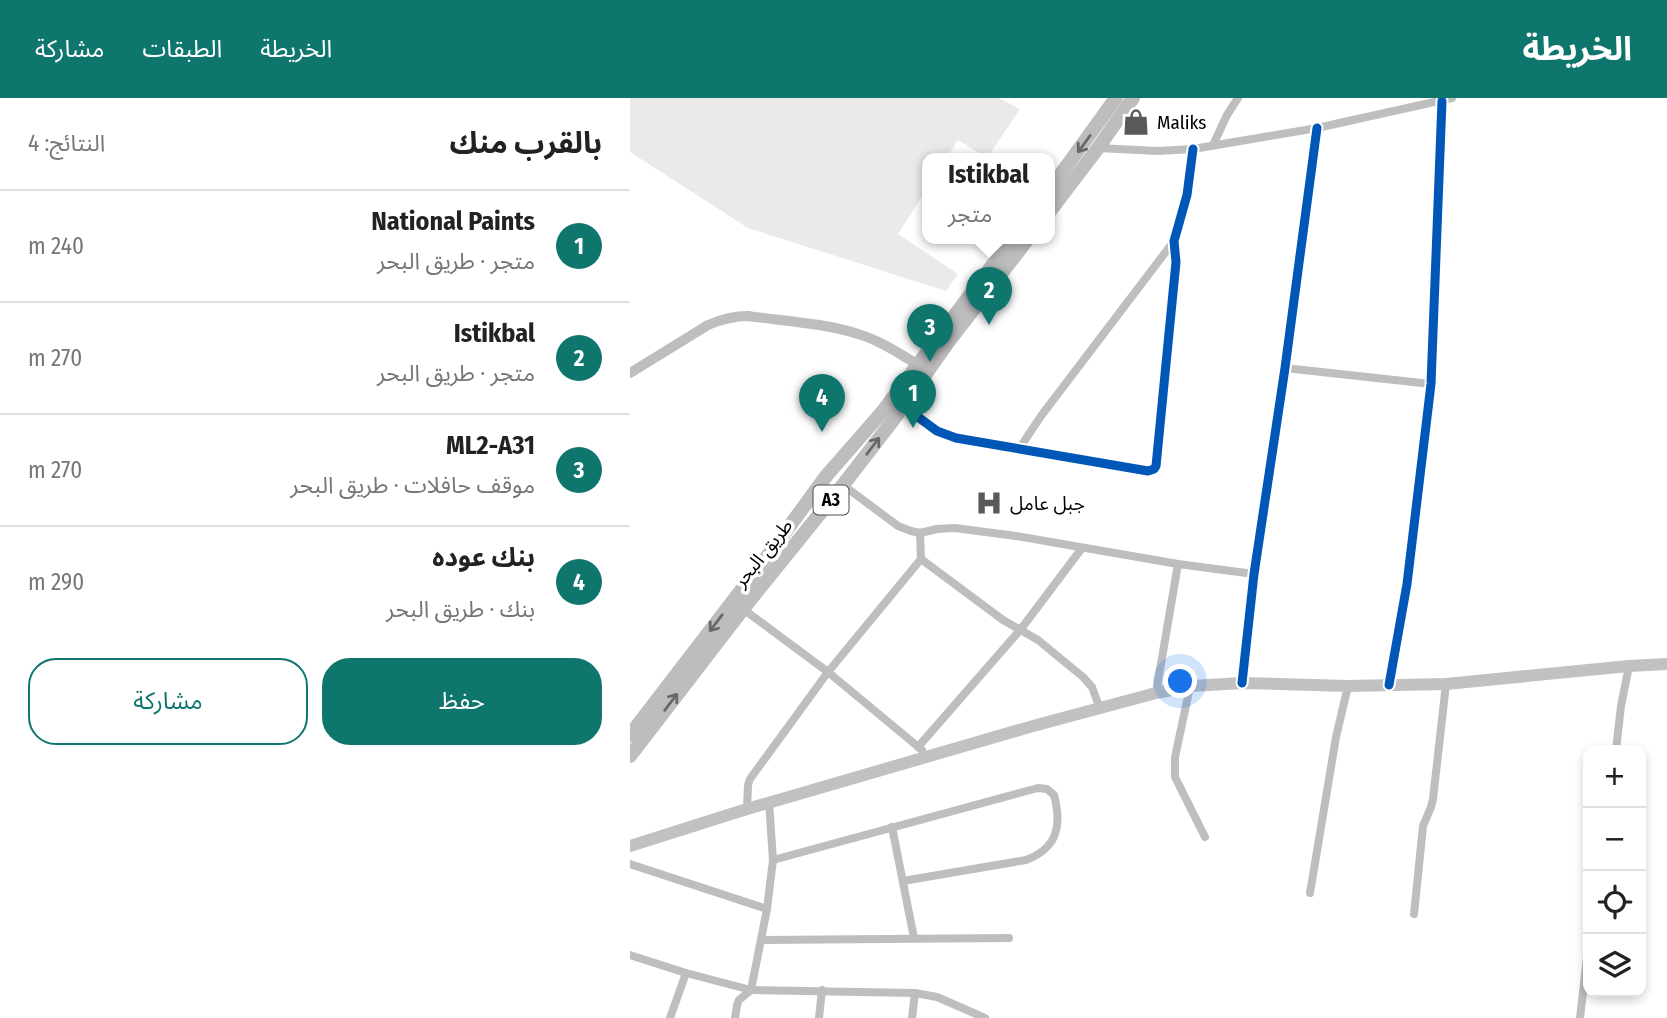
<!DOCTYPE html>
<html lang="ar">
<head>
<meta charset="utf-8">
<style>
  :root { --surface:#fff; --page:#f2f2f2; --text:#222; --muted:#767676; --line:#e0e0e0; --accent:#0f766e }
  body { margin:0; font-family:"Fira Sans Condensed","Noto Sans Arabic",sans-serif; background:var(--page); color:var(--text); direction:rtl }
  .controls { position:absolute; right:21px; bottom:21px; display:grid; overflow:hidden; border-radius:14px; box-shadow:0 4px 10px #0003 }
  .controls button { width:63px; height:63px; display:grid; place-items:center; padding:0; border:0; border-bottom:2px solid var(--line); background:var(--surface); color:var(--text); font:35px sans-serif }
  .you { position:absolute; left:551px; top:584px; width:24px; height:24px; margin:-18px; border:5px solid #fff; border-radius:50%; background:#1a73e8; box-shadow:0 0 0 10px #1a73e833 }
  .badge { display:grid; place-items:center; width:46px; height:46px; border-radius:50%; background:var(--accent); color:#fff; font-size:23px; font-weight:700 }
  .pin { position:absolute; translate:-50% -58px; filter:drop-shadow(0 2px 4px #0008) }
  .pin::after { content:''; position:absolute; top:37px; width:24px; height:21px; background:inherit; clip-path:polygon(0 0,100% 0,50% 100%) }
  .popup { position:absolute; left:292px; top:55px; width:133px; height:91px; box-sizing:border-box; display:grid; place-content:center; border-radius:14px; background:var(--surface); filter:drop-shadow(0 2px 5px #0005); font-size:23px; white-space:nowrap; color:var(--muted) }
  .popup b { font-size:26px; color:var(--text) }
  .popup::after { content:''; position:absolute; left:50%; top:100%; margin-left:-14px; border:14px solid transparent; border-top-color:var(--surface) }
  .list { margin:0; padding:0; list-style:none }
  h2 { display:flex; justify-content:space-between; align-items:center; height:91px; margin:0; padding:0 28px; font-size:30px }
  h2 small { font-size:23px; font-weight:400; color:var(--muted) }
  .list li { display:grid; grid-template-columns:46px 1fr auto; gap:21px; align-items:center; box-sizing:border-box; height:112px; padding:0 28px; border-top:2px solid var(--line) }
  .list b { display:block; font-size:26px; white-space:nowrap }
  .list p { margin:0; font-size:23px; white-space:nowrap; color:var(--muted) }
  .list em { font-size:23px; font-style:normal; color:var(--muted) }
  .actions { display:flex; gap:14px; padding:21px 28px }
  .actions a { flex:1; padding:16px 0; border:2px solid var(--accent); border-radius:28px; text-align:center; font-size:24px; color:var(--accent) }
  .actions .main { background:var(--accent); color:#fff }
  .icon { flex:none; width:38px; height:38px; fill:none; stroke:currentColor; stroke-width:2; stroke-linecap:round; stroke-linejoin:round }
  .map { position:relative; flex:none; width:1037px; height:920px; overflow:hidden; direction:ltr }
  header { display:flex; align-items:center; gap:42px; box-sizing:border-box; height:98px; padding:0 35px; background:var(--accent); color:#fff }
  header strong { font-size:33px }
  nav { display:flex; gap:38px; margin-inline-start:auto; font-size:24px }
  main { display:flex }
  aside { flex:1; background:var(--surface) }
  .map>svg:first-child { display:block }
  .green { fill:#eaeaea }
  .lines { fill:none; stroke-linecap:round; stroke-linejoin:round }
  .minor { stroke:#bebebe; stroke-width:8 }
  .tertiary { stroke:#bebebe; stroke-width:10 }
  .secondary { stroke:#c1c1c1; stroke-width:12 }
  .trunk { stroke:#bdbdbd; stroke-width:14 }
  .cycleway-casing { stroke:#fff; stroke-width:13 }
  .cycleway { stroke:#0057b8; stroke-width:9 }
  .oneway { stroke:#686868 }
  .labels { text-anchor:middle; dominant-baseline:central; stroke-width:7; stroke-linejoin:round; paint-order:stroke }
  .shield { fill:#fff; stroke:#4c4c4c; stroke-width:2 }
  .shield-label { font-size:18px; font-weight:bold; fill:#000 }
  .poi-label { font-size:19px; fill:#000; stroke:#fff; text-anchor:start }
  .street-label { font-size:19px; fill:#000; stroke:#fff }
</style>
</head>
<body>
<header>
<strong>الخريطة</strong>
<nav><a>الخريطة</a><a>الطبقات</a><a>مشاركة</a></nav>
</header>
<main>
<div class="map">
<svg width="1037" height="920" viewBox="0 0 1037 920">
  <rect width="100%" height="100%" fill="#fff"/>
  <path class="green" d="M 0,0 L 369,0 L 390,11 L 357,60 L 328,42 L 316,61 L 298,61 L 298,89 L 268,136 L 328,176 L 316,193 L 118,130 L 0,54 Z"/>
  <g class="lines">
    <g class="minor">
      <path d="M 583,47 L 597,17 L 608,0"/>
      <path d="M 468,50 L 528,53 L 563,51 L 687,30 L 822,0"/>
      <path d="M 655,270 L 801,286"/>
      <path d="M 273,308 L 307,333 L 326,340 L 518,373 L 524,371 L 526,368 L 546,164 L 544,143 L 557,97 L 563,51"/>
      <path d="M 389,351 L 411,318 L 544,143"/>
      <path d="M 213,387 L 268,428 L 281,433 L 290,435 L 307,431 L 325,430 L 386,438 L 548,466 L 624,476"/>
      <path d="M 291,461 L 373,522 L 408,542 L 453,579 L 462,589 L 470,611"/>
      <path d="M 113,511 L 198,574 L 292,652"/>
      <path d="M 612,585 L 624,476 L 655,270 L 687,30"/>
      <path d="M 759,587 L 777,486 L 801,286 L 812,3"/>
      <path d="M 560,589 L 545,659 L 545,679 L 575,739"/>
      <path d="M 526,595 L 548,466"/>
      <path d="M 288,649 L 391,531 L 452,450"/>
      <path d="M 986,652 L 991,608 L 999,568"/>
      <path d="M 117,711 L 118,687 L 120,681 L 198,574 L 291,461 L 290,435"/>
      <path d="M 262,729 L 284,840"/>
      <path d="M 143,762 L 408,690 L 417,691 L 424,697 C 432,727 428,750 396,762 L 273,783"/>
      <path d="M 0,766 L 137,811"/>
      <path d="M 680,795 L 706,639 L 718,588"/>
      <path d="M 784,816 L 793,728 L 801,709 L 803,701 L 816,586"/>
      <path d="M 131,842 L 379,840"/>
      <path d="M 0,857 L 56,875 L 121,892 L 285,895 L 307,899 L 355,920"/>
      <path d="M 40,920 L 56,875"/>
      <path d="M 105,920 L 107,907 L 109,902 L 121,892 L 137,811 L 143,762 L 139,704"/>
      <path d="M 189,920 L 192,892"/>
      <path d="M 282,920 L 285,895"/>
      <path d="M 950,920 L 958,851"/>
    </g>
    <path class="tertiary" d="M 0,275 L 78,227 C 92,221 103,218 118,218 C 153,223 195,225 228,236 C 249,242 268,255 287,266"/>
    <path class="secondary" d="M 0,748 L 117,711 L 403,628 L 526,595 L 562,588 L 612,585 L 718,588 L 816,586 L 999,568 L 1037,566"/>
    <g class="trunk">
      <path d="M 420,91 L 486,0"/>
      <path d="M 420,113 L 468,50 L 503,0"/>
      <path d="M 0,637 L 142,452 L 197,377 L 253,313 L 382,141"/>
      <path d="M 0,658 L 113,511 L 213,387 L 264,321 L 319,243 L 398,141"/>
    </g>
    <defs>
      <g id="cycleway">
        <path d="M 273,308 L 307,333 L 326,340 L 518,373 L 524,371 L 526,368 L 546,164 L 544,143 L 557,97 L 563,51"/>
        <path d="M 612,585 L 624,476 L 655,270 L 687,30"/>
        <path d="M 759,587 L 777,486 L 801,286 L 812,3"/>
      </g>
    </defs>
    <use href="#cycleway" class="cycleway-casing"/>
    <use href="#cycleway" class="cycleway"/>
  </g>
  <defs><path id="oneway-shaft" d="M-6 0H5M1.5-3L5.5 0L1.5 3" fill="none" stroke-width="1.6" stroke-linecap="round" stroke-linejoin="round" transform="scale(1.75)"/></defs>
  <g class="oneway">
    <use href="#oneway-shaft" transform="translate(454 46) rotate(126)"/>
    <use href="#oneway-shaft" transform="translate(243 348) rotate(-53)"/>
    <use href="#oneway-shaft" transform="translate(86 525) rotate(127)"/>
    <use href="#oneway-shaft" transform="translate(41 604) rotate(-53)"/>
  </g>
  <defs>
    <symbol id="shop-bare" viewBox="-9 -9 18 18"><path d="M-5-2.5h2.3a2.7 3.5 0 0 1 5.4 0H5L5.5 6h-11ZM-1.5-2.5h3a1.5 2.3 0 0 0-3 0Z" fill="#595959" stroke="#fff" stroke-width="2.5" paint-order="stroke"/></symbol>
    <symbol id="hospital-bare" viewBox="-9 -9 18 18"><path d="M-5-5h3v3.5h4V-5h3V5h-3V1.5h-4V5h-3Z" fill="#595959" stroke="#fff" stroke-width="2.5" paint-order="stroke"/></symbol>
  </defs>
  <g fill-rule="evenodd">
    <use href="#shop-bare" x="487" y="5" width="38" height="38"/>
    <use href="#hospital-bare" x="340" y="386" width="38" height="38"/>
  </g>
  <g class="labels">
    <rect class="shield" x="183.5" y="387.5" width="35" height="29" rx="5"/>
    <g class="shield-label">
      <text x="201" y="402">A3</text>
    </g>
    <g class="poi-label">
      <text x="527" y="24">Maliks</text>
      <text x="380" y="405">جبل عامل</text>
    </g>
    <g class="street-label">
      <text transform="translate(133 455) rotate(-51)">طريق البحر</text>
    </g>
  </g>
</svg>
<div class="controls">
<button>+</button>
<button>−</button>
<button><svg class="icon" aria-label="locate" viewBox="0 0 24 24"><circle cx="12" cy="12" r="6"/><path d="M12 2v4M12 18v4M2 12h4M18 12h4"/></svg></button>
<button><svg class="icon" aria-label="layers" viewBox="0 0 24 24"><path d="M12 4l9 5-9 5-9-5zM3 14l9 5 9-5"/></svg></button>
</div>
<div class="you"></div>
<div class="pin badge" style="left:283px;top:330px">1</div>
<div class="pin badge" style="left:359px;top:227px">2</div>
<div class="popup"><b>Istikbal</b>متجر</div>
<div class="pin badge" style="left:300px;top:264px">3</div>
<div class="pin badge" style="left:192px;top:334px">4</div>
</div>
<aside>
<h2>بالقرب منك<small>النتائج: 4</small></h2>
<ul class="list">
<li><span class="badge">1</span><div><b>National Paints</b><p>متجر · طريق البحر</p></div><em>240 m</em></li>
<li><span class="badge">2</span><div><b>Istikbal</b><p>متجر · طريق البحر</p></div><em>270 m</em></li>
<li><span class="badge">3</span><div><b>ML2-A31</b><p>موقف حافلات · طريق البحر</p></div><em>270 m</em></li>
<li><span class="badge">4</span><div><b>بنك عوده</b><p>بنك · طريق البحر</p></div><em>290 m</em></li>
</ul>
<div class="actions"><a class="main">حفظ</a><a>مشاركة</a></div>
</aside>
</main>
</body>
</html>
